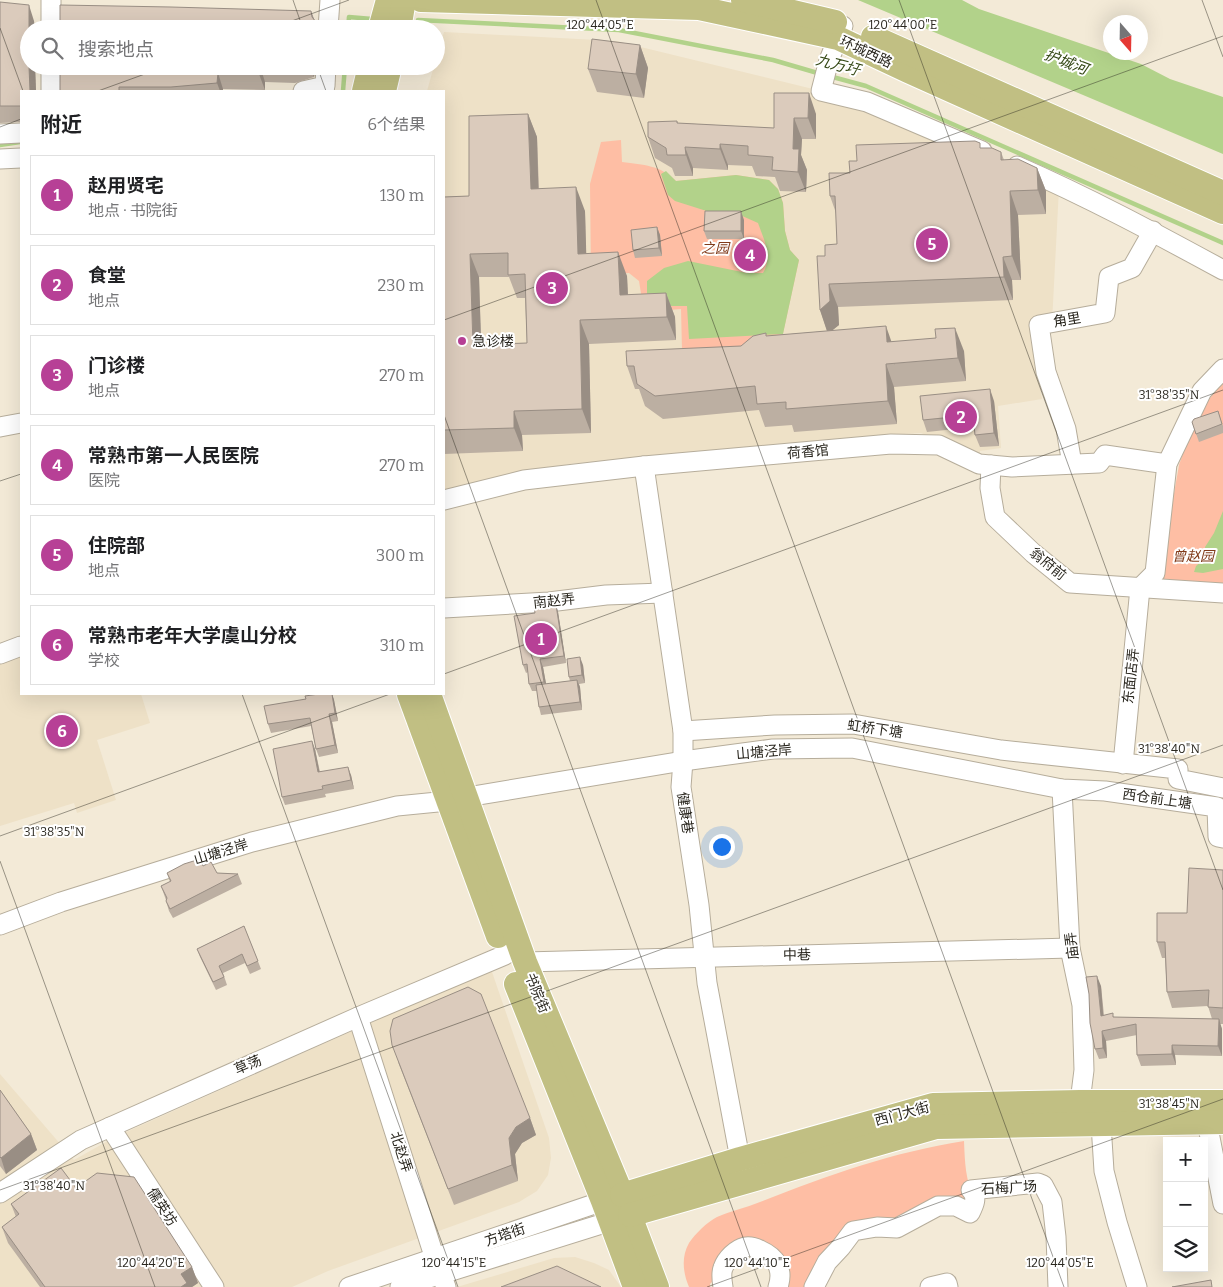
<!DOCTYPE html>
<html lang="zh">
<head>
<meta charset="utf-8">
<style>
  :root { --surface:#fff; --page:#f2f2f2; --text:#202124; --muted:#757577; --line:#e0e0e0; --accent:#b74096 }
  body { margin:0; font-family:Bitter,"Noto Sans SC",serif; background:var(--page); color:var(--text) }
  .controls { position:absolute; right:15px; bottom:15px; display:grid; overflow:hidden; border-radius:0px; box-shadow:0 5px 20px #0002 }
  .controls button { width:45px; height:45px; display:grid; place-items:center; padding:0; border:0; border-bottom:1px solid var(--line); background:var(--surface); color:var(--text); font:25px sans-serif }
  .compass { position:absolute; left:1103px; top:15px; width:45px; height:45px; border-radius:50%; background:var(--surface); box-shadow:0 5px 20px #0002; rotate:160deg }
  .you { position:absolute; left:721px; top:846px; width:18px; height:18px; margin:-12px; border:4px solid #fff; border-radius:50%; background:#1a73e8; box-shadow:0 0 0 8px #1a73e833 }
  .badge { display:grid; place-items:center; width:32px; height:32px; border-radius:50%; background:var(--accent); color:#fff; font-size:16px; font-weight:700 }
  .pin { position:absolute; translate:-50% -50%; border:2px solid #fff; box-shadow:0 1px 5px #0006 }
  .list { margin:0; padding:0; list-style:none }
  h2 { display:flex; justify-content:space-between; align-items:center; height:65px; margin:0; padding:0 20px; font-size:21px }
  h2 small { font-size:16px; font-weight:400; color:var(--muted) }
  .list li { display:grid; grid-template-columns:32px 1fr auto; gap:15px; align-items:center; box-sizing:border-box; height:80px; margin:0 10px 10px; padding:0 10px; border:1px solid var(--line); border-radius:0px }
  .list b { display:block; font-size:19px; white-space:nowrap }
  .list p { margin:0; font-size:16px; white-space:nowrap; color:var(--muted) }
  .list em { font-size:16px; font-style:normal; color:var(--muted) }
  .icon { flex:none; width:28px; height:28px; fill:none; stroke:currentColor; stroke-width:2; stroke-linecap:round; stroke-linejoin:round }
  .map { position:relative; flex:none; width:1223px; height:1287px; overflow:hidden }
  .search { position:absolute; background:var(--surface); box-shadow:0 5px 20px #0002; left:20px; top:20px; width:425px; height:55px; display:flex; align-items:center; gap:12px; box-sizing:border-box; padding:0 18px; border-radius:28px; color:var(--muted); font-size:19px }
  .panel { position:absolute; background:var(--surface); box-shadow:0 5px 20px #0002; left:20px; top:90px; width:425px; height:605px; border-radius:0px }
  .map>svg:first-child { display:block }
  .built { fill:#eee1c7 }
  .green { fill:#febea4 }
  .water { fill:#b2d28a }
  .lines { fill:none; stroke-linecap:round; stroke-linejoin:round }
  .stream { stroke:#b2d28a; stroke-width:4.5 }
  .minor-casing { stroke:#b6ad9b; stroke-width:21 }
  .major-casing { stroke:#fff; stroke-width:26 }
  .minor { stroke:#fff; stroke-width:19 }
  .major { stroke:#c1bf83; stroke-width:24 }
  .wall { fill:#bcafa2; fill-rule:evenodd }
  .shaded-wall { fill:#998e84 }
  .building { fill:#dbcbbc; stroke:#998e84; fill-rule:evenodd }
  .ticks { fill:none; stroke:#2a271f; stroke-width:1; stroke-opacity:0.45 }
  .poi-dot { fill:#b74096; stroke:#fff; stroke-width:2 }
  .labels { text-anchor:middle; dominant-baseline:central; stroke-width:4; stroke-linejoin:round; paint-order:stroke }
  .street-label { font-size:14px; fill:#2a271f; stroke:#fff }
  .park-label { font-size:14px; font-style:italic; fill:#813b1a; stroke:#fff }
  .poi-label { font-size:14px; fill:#2a271f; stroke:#fff; text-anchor:start }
  .water-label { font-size:15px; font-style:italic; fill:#344815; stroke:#fff }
  .ticks-label { font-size:12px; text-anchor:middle; fill:#2a271f; stroke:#fff; stroke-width:4; stroke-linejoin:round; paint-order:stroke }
</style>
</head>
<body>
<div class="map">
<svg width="1223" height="1287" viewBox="0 0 1223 1287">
  <rect width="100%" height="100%" fill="#f3ead7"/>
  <g class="built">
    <path d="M 444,32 L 616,41 L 821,91 L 1059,188 L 1052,323 L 1032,322 L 1042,399 L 998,406 L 1001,448 L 980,451 L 979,460 L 921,433 L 886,435 L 569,464 L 444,494 L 444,91 L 427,91 L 434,66 L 436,66 L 436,58 Z"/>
    <path d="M 21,652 L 21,694 L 141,694 L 150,723 L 97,740 L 116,800 L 77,813 L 74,803 L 0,826 L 0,660 Z"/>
    <path d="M 491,969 L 549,1138 L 551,1158 L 548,1175 L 537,1191 L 519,1202 L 328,1271 L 292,1287 L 0,1287 L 0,1074 L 74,1160 L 113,1138 Z"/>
    <path d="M 575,1257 L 594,1263 L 609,1270 L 621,1287 L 457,1287 L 554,1258 Z"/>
  </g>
  <g class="green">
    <path d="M 621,140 L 622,162 C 644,165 660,165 676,181 L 736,175 L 769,180 L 778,189 L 783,203 L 785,231 L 790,250 L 799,260 L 780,347 L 682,350 L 681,309 L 644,312 L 639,281 L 629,273 L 591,275 L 590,184 L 601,142 Z"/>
    <path d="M 1223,381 L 1223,589 L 1158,584 L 1179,465 L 1192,427 L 1210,398 Z"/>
    <path d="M 964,1141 C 965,1163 965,1179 975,1200 L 897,1228 L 853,1231 L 814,1287 L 778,1287 L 781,1274 L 746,1246 L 710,1284 L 710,1287 L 689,1287 C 683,1273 681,1257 689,1243 C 695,1234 707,1222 717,1217 C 730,1211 746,1208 760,1202 C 826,1176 893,1152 964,1141 Z"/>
  </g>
  <g class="water">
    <path d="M 858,0 L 962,0 L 979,9 L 1141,64 L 1170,79 L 1223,97 L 1223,154 Z"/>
    <path d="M 666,171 L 676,181 L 736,175 L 769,180 L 778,189 L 783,203 L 785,231 L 790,250 L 799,260 L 783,334 L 689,339 L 687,306 L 659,306 L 647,303 L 647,281 L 664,268 L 688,261 L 747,273 L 763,273 C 773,256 764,240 758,223 L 740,215 L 716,214 L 675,201 L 668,195 L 661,174 Z"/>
    <path d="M 1223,511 L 1223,569 L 1203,573 L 1194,572 L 1196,566 L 1206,557 L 1205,547 L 1214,533 Z"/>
  </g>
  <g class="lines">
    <g class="stream">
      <path d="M 418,20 L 619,30 L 773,60 L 821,74"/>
      <path d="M 348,29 L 349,17 L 372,19"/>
      <path d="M 829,76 L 866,86 L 1223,243"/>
      <path d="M 343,91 L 345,66"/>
      <path d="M 0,145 L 20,142"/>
    </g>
    <defs>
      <g id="minor">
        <path d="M 51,0 L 51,29"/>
        <path d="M 843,26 L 829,60 L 821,91 L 867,102 L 982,151"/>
        <path d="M 328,29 L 330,0"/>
        <path d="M 51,66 L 51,91"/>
        <path d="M 303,91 L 325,86 L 326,66"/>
        <path d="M 0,134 L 21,133"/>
        <path d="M 0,159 L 21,158"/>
        <path d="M 1017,166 C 1088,197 1155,233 1223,270"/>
        <path d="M 0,427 L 21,423"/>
        <path d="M 1072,464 L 1066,429 L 1046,372 L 1039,325 L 1105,313 L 1109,277 L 1132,268 L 1153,231"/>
        <path d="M 991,465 L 990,488 L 995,517 L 1033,553 L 1070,583 L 1223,593"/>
        <path d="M 644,466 L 683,731 L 683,761 L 681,787 L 699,905 L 707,983 L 740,1159"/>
        <path d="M 444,500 L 524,480 L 644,466 L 891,444 L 939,445 L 979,464 L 1012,467 L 1099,463 L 1105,455 L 1167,464"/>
        <path d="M 444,608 L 549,602 L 606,595 L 663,593"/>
        <path d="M 0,654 L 21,646"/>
        <path d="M 683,731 L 775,725 L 853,724 L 1001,750 L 1178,769 L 1178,779 L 1223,788"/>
        <path d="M 1123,764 L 1140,588 L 1155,573 L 1167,464 L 1202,391 L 1223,369"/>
        <path d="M 1062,789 L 1070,948 L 1082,1005 L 1084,1070 L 1080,1102"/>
        <path d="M 467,797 L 683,761 L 773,749 L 852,748 L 1062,789 L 1105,791 L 1217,807 L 1218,837 L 1223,838"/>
        <path d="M 0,925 L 61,902 L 252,842 L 397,806 L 448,801"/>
        <path d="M 525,962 L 1070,948"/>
        <path d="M 358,1017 L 435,1259 L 446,1287"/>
        <path d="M 1207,1122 L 1223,1204"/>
        <path d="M 1101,1124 L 1104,1171 L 1117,1222 L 1137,1287"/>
        <path d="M 110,1127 L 214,1287"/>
        <path d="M 0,1193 L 81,1140 L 358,1017 L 505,955"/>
        <path d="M 349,1287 L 615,1197"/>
        <path d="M 400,1287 L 624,1217"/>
        <path d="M 723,1287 C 722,1281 721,1273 723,1268 C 726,1259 736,1249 745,1247 C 750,1246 756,1248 760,1250 C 776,1257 784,1269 778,1287"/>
        <path d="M 814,1287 L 827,1262 L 841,1247 L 853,1231 L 877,1227 L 897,1228 L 938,1206 L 956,1206 L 970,1213 C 974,1205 978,1197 971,1190 L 1038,1183 L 1043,1185 L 1052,1202 L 1056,1237 L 1058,1287"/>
        <path d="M 930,1287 L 947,1283 L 948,1287"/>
      </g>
      <g id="major">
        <path d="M 421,0 L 699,8 L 838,38 L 908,71 L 1223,212"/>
        <path d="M 743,0 L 835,22"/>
        <path d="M 380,29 L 388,0"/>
        <path d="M 399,29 L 404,0"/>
        <path d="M 873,37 L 1223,193"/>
        <path d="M 364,91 L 370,66"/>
        <path d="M 384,91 L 390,66"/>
        <path d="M 409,694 L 498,936"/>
        <path d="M 429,694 L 525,962 L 622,1195 L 657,1287"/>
        <path d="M 516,984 L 603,1201 L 635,1287"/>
        <path d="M 622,1195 L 740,1159 L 933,1105 L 1080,1102 L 1223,1102"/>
        <path d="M 630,1215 L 936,1127 L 1223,1122"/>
      </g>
    </defs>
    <use href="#minor" class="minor-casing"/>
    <use href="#major" class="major-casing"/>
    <use href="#minor" class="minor"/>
    <use href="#major" class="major"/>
  </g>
  <g class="wall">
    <path d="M 0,2 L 34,21 L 29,66 L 35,66 L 36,91 L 21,91 L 21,122 L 0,123 Z"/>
    <path d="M 640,45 L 648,68 L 644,98 L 597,92 L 588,69 Z"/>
    <path d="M 60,66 L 316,66 L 314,77 L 295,83 L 265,82 L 265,90 L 223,89 L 223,91 L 60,91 Z"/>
    <path d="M 774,93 L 816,114 L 816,139 L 802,139 L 801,155 L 807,170 L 806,192 L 780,191 L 775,177 L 756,176 L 752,166 L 728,165 L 728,170 L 693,168 L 693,176 L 675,176 L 672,168 L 655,158 L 648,137 L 677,121 L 678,123 L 774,128 Z"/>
    <path d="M 528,114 L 537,137 L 539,189 L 585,211 L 586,254 L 627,276 L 628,295 L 666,293 L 675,317 L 676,340 L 589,344 L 591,433 L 522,435 L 523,451 L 444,454 L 444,197 L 469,196 ZM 479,277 L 509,277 L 517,298 L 525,298 L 527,343 L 481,345 Z"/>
    <path d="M 982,148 L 1001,152 L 1004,160 L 1037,168 L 1046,191 L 1046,214 L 1018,215 L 1021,280 L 1012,280 L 1013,300 L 838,307 L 839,325 L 832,330 L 891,342 L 964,351 L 966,381 L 894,387 L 897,424 L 794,432 L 792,425 L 765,427 L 759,410 L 663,419 L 645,406 L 639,389 L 635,389 L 627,366 L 741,346 L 766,333 L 766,336 L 827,331 L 820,310 L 825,256 L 837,244 L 836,213 L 830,196 L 850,173 L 857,161 Z"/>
    <path d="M 744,220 L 744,239 L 707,239 L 704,231 Z"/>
    <path d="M 657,227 L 660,235 L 662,256 L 635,258 L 633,250 Z"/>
    <path d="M 994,401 L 999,446 L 980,447 L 975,435 L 974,427 L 927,432 L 923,420 Z"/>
    <path d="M 1218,411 L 1223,426 L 1223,433 L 1199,442 L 1192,422 Z"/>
    <path d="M 556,605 L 558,612 L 566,663 L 543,667 L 546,684 L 570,681 L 569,677 L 583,665 L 585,683 L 579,684 L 580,687 L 582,710 L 541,715 L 539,707 L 537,691 L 532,691 L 529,684 L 528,672 L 526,673 L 523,665 Z"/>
    <path d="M 319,694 L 332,694 L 334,700 L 338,721 L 332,722 L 338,753 L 319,757 L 316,749 L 311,726 L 271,733 L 268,724 L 306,699 Z"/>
    <path d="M 315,749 L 320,772 L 351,775 L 354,789 L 325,794 L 326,797 L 285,805 L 282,797 Z"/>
    <path d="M 203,866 L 217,873 L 238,874 L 242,884 L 173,918 L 169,911 L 166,901 L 166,900 L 161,886 L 170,882 L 167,873 Z"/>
    <path d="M 1223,870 L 1223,1024 L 1220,1024 L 1222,1029 L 1222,1056 L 1175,1055 L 1176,1065 L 1141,1066 L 1137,1055 L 1137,1035 L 1106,1041 L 1107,1058 L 1099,1059 L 1095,1049 L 1101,986 L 1104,1015 L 1115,1017 L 1212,1019 L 1208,1006 L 1172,1008 L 1167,992 L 1165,958 L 1162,958 L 1157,942 L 1187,913 Z"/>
    <path d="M 244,926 L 261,969 L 250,974 L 245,963 L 223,973 L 227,985 L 216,990 L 200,957 L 197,949 Z"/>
    <path d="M 398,1062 L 530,1118 L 536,1135 L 522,1143 L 515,1154 L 518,1181 L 454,1205 Z"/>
    <path d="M 0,1090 L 31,1134 L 37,1150 L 6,1174 L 0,1166 Z"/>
    <path d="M 76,1188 L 192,1267 L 198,1283 L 192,1287 L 40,1287 L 8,1243 L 2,1227 L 16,1217 L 11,1204 Z"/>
  </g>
  <g class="shaded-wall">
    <path d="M 29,5 L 34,21 L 35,29 L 29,29 Z"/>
    <path d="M 311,11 L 316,24 L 316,22 L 318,29 L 315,29 Z"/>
    <path d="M 640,45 L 648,68 L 644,98 L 636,74 Z"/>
    <path d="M 29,66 L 35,66 L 36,91 L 30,91 Z"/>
    <path d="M 260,66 L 265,82 L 265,90 L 259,74 Z"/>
    <path d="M 310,66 L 316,66 L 314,77 Z"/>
    <path d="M 218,73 L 223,89 L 223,91 L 220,91 L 217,83 Z"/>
    <path d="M 809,93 L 816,114 L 816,139 L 808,118 Z"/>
    <path d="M 528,114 L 537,137 L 539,213 L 531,189 Z"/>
    <path d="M 794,118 L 802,139 L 801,155 L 807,170 L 806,192 L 798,172 L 793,149 Z"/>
    <path d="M 720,144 L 728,165 L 728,170 L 720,149 Z"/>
    <path d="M 685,147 L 693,168 L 693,176 L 686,155 Z"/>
    <path d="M 1037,168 L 1046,191 L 1046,214 L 1038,190 Z"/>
    <path d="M 576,187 L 585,211 L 587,278 L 578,254 Z"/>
    <path d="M 1010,191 L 1018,215 L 1021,280 L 1012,256 Z"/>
    <path d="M 741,211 L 744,220 L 744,239 L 741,231 Z"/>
    <path d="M 657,227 L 660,235 L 662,256 L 659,248 Z"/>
    <path d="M 618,252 L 627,276 L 629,319 L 620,295 Z"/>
    <path d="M 470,254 L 479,277 L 482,369 L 473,345 Z"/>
    <path d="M 1003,257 L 1012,280 L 1013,300 L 1004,277 Z"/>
    <path d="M 829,284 L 838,307 L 839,325 L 828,334 L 820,310 Z"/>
    <path d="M 666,293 L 675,317 L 676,340 L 667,317 Z"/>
    <path d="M 580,320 L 589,344 L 591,433 L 582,409 Z"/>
    <path d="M 886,326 L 894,349 L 895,365 L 887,342 Z"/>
    <path d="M 955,328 L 964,351 L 966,381 L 958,358 Z"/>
    <path d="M 886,364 L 894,387 L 897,424 L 888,401 Z"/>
    <path d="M 990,389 L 994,401 L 999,446 L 994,433 Z"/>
    <path d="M 514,411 L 522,435 L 523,451 L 514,428 Z"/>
    <path d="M 556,605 L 558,612 L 566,663 L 564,656 Z"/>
    <path d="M 580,657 L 583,665 L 585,683 L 582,675 Z"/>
    <path d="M 540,659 L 543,667 L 547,689 L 544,682 Z"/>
    <path d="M 577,680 L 580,687 L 582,710 L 580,702 Z"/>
    <path d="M 332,694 L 334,700 L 338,721 L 335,713 Z"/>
    <path d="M 329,714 L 332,722 L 338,753 L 335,745 Z"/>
    <path d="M 312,741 L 315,749 L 321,780 L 318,772 Z"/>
    <path d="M 348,767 L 351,775 L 354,789 L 351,780 Z"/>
    <path d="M 1097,976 L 1101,986 L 1104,1026 L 1101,1016 Z"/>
    <path d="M 1219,1019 L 1222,1029 L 1222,1056 L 1218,1046 Z"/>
    <path d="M 1102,1031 L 1106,1041 L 1107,1058 L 1103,1048 Z"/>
    <path d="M 1172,1045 L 1175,1055 L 1176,1065 L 1172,1054 Z"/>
    <path d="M 530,1118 L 536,1135 L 522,1143 L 515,1154 L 518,1181 L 512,1165 L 509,1138 L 516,1127 Z"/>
    <path d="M 31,1134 L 37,1150 L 6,1174 L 1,1158 Z"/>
    <path d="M 192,1267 L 198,1283 L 192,1287 L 181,1287 L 181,1274 Z"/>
  </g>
  <g class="building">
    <path d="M 0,2 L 29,5 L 29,66 L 30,91 L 21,91 L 21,106 L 0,106 Z"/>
    <path d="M 60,5 L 171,7 L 311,11 L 312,17 L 316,22 L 315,29 L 60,29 Z"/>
    <path d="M 592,39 L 640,45 L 636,74 L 588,69 Z"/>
    <path d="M 60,66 L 291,66 L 260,66 L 259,74 L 218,73 L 217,83 L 171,87 L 119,87 L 119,91 L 60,91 Z"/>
    <path d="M 774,93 L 809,93 L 808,118 L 794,118 L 793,149 L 799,149 L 798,172 L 772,170 L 773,157 L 748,155 L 748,146 L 720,144 L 720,149 L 685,147 L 686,155 L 667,155 L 666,148 L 648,137 L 648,122 L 677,121 L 677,123 L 774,128 Z"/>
    <path d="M 528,114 L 531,189 L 576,187 L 578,254 L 618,252 L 620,295 L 666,293 L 667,317 L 580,320 L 582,409 L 514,411 L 514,428 L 444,430 L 444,197 L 469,196 L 469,116 ZM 508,253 L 508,275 L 525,274 L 527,343 L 473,345 L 470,254 Z"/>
    <path d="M 975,141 L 980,143 L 980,148 L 992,148 L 1001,152 L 1001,160 L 1018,159 L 1037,168 L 1038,190 L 1010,191 L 1012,256 L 1003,257 L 1004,277 L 829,284 L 830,301 L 820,310 L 817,256 L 825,256 L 825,245 L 837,244 L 835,196 L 830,196 L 829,173 L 850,173 L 849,161 L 857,161 L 856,145 Z"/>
    <path d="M 705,211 L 741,211 L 741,231 L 704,231 Z"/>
    <path d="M 657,227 L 659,248 L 633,250 L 631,230 Z"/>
    <path d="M 886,326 L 887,342 L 936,338 L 935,329 L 955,328 L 958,358 L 886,364 L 888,401 L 786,409 L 786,402 L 757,404 L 755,386 L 655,396 L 637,384 L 634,366 L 627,366 L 626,351 L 741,346 L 753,336 L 766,333 L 766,336 Z"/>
    <path d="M 990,389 L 994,433 L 975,435 L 973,415 L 923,420 L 920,396 Z"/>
    <path d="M 1218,411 L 1222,424 L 1196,434 L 1192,422 L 1194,419 Z"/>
    <path d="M 556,605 L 564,656 L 540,659 L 544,682 L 529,684 L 527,664 L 523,665 L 514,616 L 535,613 L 534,606 Z"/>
    <path d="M 580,657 L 582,675 L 569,677 L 567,659 Z"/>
    <path d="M 577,680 L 580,702 L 539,707 L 536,685 Z"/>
    <path d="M 319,694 L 332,694 L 335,713 L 329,714 L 335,745 L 316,749 L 310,718 L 268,724 L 264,706 L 306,699 L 305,696 Z"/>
    <path d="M 312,741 L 318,772 L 348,767 L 351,780 L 322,786 L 323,789 L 282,797 L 273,749 Z"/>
    <path d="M 200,859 L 203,866 L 211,862 L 217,873 L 238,874 L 170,909 L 166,901 L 167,898 L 161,886 L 171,881 L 167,873 L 184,864 Z"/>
    <path d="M 1189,868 L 1223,870 L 1223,1008 L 1208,1007 L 1209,990 L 1167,992 L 1165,942 L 1157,942 L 1157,913 L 1187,913 Z"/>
    <path d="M 244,926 L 258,961 L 247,966 L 242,954 L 219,966 L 224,977 L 213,982 L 197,949 Z"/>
    <path d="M 1097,976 L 1101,1016 L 1113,1013 L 1113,1017 L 1219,1019 L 1218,1046 L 1172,1045 L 1172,1054 L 1137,1055 L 1136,1024 L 1102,1031 L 1103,1048 L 1095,1049 L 1090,1023 L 1089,994 L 1086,977 Z"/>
    <path d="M 468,987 L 481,994 L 530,1118 L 516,1127 L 509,1138 L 512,1165 L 448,1189 L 392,1045 L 390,1031 L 393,1019 Z"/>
    <path d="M 0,1090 L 31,1134 L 1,1158 L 0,1157 Z"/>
    <path d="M 61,1168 L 76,1188 L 97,1173 L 134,1177 L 192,1267 L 181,1274 L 187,1283 L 181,1287 L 45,1287 L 2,1227 L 19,1214 L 11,1204 Z"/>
    <path d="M 557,1266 L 601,1287 L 501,1287 Z"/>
    <path d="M 1211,1280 L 1212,1287 L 1172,1287 Z"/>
  </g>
  <path class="ticks" d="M 293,0 L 303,29M 596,0 L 1064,1287M 899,0 L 1223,890M 1202,0 L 1223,57M 0,28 L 23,91M 270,29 L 349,0M 317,66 L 326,91M 98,91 L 167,66M 0,127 L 21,119M 444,320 L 1223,36M 444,415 L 761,1287M 0,481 L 21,474M 444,674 L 1223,390M 242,694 L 458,1287M 0,836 L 390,694M 0,861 L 155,1287M 0,1190 L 1223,745M 707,1287 L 1223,1099"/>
  <circle class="poi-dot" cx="462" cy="341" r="5"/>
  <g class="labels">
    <g class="street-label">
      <text transform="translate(866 52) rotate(25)">环城西路</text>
      <text transform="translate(1067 320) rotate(-10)">角里</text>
      <text transform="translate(808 452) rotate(-5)">荷香馆</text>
      <text transform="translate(1048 564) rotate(39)">翁府前</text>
      <text transform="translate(554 601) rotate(-6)">南赵弄</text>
      <text transform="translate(1131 676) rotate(-84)">东面店弄</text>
      <text transform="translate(875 729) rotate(8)">虹桥下塘</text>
      <text transform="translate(764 752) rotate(-5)">山塘泾岸</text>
      <text transform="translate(1157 799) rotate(8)">西仓前上塘</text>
      <text transform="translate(685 813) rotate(82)">健康巷</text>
      <text transform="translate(221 852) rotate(-17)">山塘泾岸</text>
      <text transform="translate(1072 946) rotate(-97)">庙弄</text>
      <text transform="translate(797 955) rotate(-1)">中巷</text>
      <text transform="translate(537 993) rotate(67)">书院街</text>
      <text transform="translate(248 1065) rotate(-23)">草荡</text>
      <text transform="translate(902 1114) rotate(-15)">西门大街</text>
      <text transform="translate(401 1152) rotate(72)">北赵弄</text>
      <text transform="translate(1009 1188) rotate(-3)">石梅广场</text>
      <text transform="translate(162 1207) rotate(57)">儒英坊</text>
      <text transform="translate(505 1235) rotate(-19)">方塔街</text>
    </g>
    <g class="park-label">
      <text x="715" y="248">之园</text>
      <text x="1193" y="556">曾赵园</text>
    </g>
    <g class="poi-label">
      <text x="472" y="341">急诊楼</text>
    </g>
    <g class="water-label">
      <text transform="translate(1066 62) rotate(21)">护城河</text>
      <text transform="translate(838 65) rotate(15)">九万圩</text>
    </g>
  </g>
  <g class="ticks-label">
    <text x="600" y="29">120°44'05"E</text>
    <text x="903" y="29">120°44'00"E</text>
    <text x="1169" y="399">31°38'35"N</text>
    <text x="1169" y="753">31°38'40"N</text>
    <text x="54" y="836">31°38'35"N</text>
    <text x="1169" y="1108">31°38'45"N</text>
    <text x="54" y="1190">31°38'40"N</text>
    <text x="151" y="1267">120°44'20"E</text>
    <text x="454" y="1267">120°44'15"E</text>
    <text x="757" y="1267">120°44'10"E</text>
    <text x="1060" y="1267">120°44'05"E</text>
  </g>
</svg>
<div class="controls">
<button>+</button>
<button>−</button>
<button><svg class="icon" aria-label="layers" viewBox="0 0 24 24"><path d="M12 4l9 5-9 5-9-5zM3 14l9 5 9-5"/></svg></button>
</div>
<svg class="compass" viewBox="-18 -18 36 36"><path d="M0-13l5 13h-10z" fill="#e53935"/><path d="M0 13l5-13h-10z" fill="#757577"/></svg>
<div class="you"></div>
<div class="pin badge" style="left:541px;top:639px">1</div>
<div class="pin badge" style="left:961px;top:417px">2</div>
<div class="pin badge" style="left:552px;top:288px">3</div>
<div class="pin badge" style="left:750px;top:255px">4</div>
<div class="pin badge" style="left:932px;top:244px">5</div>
<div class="pin badge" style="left:62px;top:731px">6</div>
<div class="search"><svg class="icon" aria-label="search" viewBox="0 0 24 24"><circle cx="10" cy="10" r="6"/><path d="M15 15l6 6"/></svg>搜索地点</div>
<section class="panel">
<h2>附近<small>6个结果</small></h2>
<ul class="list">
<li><span class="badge">1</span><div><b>赵用贤宅</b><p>地点 · 书院街</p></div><em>130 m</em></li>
<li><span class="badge">2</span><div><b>食堂</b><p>地点</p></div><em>230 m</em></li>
<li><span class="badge">3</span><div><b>门诊楼</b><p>地点</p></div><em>270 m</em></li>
<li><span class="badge">4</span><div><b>常熟市第一人民医院</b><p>医院</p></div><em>270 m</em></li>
<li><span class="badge">5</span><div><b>住院部</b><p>地点</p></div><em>300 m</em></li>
<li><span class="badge">6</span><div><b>常熟市老年大学虞山分校</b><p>学校</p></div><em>310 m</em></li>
</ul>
</section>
</div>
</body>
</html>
